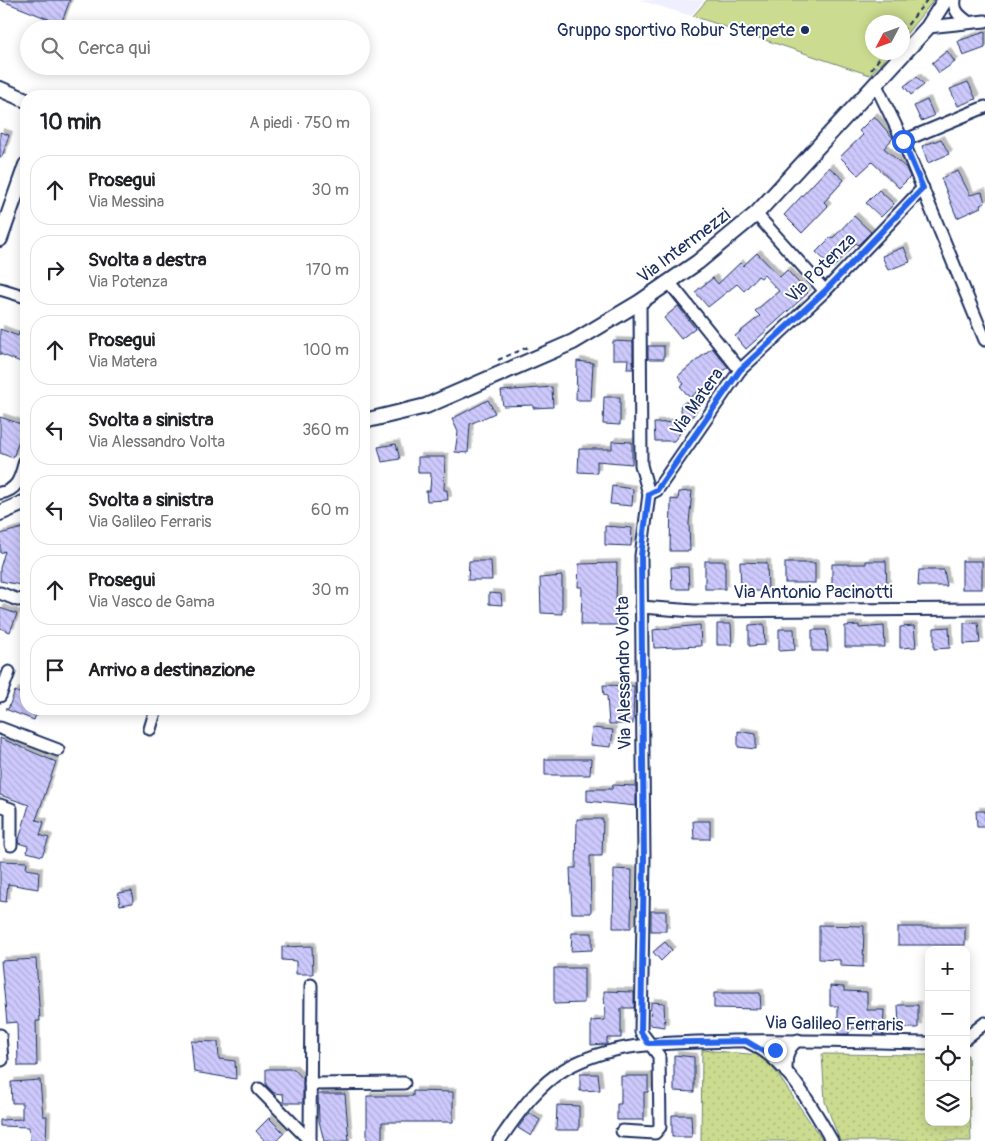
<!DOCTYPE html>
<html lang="it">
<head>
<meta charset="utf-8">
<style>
  :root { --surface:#fff; --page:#f6f6f6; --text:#202124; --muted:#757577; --line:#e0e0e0 }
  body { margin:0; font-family:Pangolin,sans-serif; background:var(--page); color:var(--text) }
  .controls { position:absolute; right:15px; bottom:15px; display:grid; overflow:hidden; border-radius:10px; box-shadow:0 2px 12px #0003 }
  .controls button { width:45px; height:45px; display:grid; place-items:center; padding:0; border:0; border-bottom:1px solid var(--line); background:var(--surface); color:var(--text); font:25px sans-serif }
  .compass { position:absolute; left:865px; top:15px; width:45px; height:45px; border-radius:50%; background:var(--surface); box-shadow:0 2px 12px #0003; rotate:229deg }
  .stop { position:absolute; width:15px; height:15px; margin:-11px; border:4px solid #2563eb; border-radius:50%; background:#fff }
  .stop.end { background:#2563eb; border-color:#fff; box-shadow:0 1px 5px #0008 }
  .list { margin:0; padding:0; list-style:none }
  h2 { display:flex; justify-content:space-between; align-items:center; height:65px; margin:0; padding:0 20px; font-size:21px }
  h2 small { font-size:16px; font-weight:400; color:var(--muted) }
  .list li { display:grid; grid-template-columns:32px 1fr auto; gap:15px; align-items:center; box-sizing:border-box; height:70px; margin:0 10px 10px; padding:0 10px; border:1px solid var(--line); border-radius:20px }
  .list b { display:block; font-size:19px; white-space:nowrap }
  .list p { margin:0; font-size:16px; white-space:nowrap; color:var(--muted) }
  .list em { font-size:16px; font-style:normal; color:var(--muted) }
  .icon { flex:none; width:28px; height:28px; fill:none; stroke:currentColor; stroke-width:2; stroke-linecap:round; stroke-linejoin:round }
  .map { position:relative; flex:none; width:985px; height:1141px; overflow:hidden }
  .search { position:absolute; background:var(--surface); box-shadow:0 2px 12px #0003; left:20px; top:20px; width:350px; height:55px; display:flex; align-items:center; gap:12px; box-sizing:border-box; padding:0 18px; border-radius:28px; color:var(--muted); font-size:19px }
  .panel { position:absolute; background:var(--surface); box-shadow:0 2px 12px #0003; left:20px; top:90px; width:350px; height:625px; border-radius:20px }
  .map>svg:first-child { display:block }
  .built { fill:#f0effe }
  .grass { fill:url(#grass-dots); stroke:#738576 }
  .pitch { fill:#cbdb8f; stroke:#738576 }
  .building { fill:url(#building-back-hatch); stroke:#1b2f5e; filter:url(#shadow) }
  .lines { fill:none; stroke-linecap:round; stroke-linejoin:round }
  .minor-casing { stroke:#1b2f5e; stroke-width:15 }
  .tertiary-casing { stroke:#1b2f5e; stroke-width:18 }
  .path { stroke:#1b2f5e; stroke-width:2; stroke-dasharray:5 4; stroke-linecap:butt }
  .minor { stroke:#fff; stroke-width:11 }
  .tertiary { stroke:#fff; stroke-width:14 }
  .route { stroke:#2563eb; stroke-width:6 }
  .poi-dot { fill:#1b2f5e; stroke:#fff; stroke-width:2 }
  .labels { text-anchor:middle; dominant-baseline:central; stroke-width:4; stroke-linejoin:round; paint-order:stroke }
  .poi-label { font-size:18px; fill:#1b2f5e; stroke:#fff; text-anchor:end }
  .street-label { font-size:18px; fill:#1b2f5e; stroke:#fff }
</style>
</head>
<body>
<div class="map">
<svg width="985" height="1141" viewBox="0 0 985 1141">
  <defs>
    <pattern id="grass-dots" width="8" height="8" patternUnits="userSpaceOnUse" patternTransform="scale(1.25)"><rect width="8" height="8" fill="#cbdb8f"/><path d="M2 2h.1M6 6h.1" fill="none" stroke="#aebc7e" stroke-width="1.8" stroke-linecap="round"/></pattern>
    <pattern id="building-back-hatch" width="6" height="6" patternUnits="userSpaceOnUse" patternTransform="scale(1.25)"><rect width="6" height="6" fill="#cdc9fc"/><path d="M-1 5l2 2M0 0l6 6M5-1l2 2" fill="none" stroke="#afadda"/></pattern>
    <filter id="shadow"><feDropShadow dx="3.5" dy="-3.5" stdDeviation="0" flood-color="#0004"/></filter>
  </defs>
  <rect width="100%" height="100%" fill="#fff"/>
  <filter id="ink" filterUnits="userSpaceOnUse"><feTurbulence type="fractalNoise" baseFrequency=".02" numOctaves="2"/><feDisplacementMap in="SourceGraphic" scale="10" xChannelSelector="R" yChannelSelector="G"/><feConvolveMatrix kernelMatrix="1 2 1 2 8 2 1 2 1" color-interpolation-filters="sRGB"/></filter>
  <g filter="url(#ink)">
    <path class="built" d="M 639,0 L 704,0 L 691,16 Z"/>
    <g class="grass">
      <path d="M 702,1050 L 761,1055 L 776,1072 L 823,1141 L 701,1141 Z"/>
      <path d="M 822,1054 L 929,1055 L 929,1122 L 966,1122 L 966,1055 L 968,1055 L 971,1141 L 840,1141 L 825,1102 Z"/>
    </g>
    <path class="pitch" d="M 707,0 L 934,0 L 903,38 L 902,22 L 872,22 L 872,52 L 890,53 L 870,75 L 693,16 Z"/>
    <g class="building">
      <path d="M 0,0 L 70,0 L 61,24 Z"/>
      <path d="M 985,32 L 985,48 L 963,56 L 958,41 Z"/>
      <path d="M 947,51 L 955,62 L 939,73 L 932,63 Z"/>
      <path d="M 917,77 L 924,85 L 911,95 L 904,86 Z"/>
      <path d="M 968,82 L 976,99 L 958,106 L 950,89 Z"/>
      <path d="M 927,100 L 934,116 L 921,121 L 914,106 Z"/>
      <path d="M 874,116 L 893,138 L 884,148 L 906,168 L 910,177 L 899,188 L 872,162 L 858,175 L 840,157 L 863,135 L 859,131 Z"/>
      <path d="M 0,132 L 9,135 L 2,157 L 0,157 Z"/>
      <path d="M 941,139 L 949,154 L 928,163 L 922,146 Z"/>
      <path d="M 829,167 L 844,180 L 824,202 L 828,206 L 802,233 L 784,215 Z"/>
      <path d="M 958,171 L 970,195 L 982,192 L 985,203 L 980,205 L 981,207 L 957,218 L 941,178 Z"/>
      <path d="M 879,190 L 894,204 L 881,217 L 866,203 Z"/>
      <path d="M 854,216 L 871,232 L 858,245 L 856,243 L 833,268 L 816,252 L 831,237 L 833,238 Z"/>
      <path d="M 904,247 L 910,262 L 888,270 L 882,256 Z"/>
      <path d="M 757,253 L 780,277 L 787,270 L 808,293 L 746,349 L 735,336 L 760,316 L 755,311 L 779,291 L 764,275 L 761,278 L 758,276 L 744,291 L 737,284 L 708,307 L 695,292 L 713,278 L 718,284 L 740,263 L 743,266 Z"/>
      <path d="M 678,306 L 695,328 L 681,339 L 664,318 Z"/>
      <path d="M 25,317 L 26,317 L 26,364 L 0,354 L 0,329 L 18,336 Z"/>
      <path d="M 613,341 L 633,342 L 633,369 L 627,369 L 628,359 L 613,359 Z"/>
      <rect x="648" y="346" width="16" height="13"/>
      <path d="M 712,348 L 728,367 L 690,398 L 680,386 L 684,384 L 678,376 Z"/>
      <path d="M 577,361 L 593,363 L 591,400 L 576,400 Z"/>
      <path d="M 552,387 L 553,407 L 533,408 L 533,405 L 503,406 L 501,391 Z"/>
      <path d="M 604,397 L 620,397 L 620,425 L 603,424 Z"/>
      <path d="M 488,400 L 495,413 L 470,424 L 468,453 L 455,452 L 458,432 L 452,419 Z"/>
      <path d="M 686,402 L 696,411 L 674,441 L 655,441 L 654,423 L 684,422 L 680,406 Z"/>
      <path d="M 0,417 L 24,425 L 13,458 L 0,453 Z"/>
      <path d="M 612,441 L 632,442 L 632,464 L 597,461 L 597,473 L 578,472 L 579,449 L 612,449 Z"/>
      <path d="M 396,444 L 400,459 L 382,462 L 378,447 Z"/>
      <path d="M 418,457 L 445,457 L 444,490 L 447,490 L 448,500 L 427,501 L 426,491 L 430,491 L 431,473 L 418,473 Z"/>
      <path d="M 612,486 L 633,489 L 632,506 L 610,504 Z"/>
      <path d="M 692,491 L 689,523 L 690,551 L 670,551 L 671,499 L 678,500 L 679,492 Z"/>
      <path d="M 605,526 L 632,528 L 631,546 L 605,545 Z"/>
      <path d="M 26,527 L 26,586 L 0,581 L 0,568 L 5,551 L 0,553 L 0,534 Z"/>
      <path d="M 469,561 L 491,561 L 492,580 L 468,580 Z"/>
      <rect x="705" y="561" width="20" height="28"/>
      <path d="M 866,561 L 886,561 L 887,590 L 832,592 L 832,564 L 866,564 Z"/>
      <rect x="962" y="561" width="20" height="28"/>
      <path d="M 740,562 L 767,563 L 768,591 L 741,591 Z"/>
      <path d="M 617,563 L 616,601 L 619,601 L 619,625 L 581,625 L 582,587 L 578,587 L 579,564 Z"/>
      <rect x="785" y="563" width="30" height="20"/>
      <path d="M 671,567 L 688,567 L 689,589 L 672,589 Z"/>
      <path d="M 919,570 L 944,570 L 947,586 L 918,586 Z"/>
      <path d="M 562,576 L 562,614 L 541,613 L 540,578 Z"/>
      <path d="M 489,593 L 501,594 L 502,605 L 489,604 Z"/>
      <path d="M 0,608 L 17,614 L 10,632 L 0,628 Z"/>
      <path d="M 978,622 L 980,643 L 964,644 L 964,623 Z"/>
      <path d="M 717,624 L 731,624 L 732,645 L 717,645 Z"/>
      <path d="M 764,624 L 765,645 L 749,646 L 749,625 Z"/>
      <path d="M 700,625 L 701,646 L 654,648 L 653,630 Z"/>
      <path d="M 859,625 L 859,628 L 884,626 L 885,647 L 845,647 L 845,626 Z"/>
      <path d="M 914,626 L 916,647 L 900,648 L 900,627 Z"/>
      <path d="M 949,627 L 950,648 L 934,649 L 934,628 Z"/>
      <path d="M 779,629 L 794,629 L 795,650 L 779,651 Z"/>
      <path d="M 812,630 L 826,630 L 828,651 L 812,651 Z"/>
      <path d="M 603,685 L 634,686 L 633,724 L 609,724 L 607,696 L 604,695 Z"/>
      <path d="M 15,691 L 26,696 L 26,709 L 38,709 L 34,720 L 5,709 L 8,709 Z"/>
      <path d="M 592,728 L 613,730 L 611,747 L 590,745 Z"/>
      <path d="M 738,731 L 756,734 L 756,749 L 738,747 Z"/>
      <path d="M 0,738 L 56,762 L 36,820 L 44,822 L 40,835 L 49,838 L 42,856 L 27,852 L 28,846 L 18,843 L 29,805 L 0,795 Z"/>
      <path d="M 545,759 L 591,759 L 590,775 L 545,775 Z"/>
      <path d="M 613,785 L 636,786 L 636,806 L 587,801 L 587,789 L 612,789 Z"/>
      <path d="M 976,811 L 985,811 L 985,827 L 977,827 Z"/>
      <path d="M 577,819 L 603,819 L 602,856 L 590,856 L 591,913 L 572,913 L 570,868 L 576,868 Z"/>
      <path d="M 693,821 L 710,821 L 710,839 L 694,839 Z"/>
      <path d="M 0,861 L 27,862 L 26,869 L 39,871 L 38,889 L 8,884 L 6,902 L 0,901 Z"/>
      <path d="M 614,869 L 632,870 L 631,928 L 613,928 Z"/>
      <path d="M 132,891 L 133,903 L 120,905 L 118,893 Z"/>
      <rect x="651" y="911" width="15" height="20"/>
      <path d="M 819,925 L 864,926 L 863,967 L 840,966 L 840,960 L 819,959 Z"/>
      <rect x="898" y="927" width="67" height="18"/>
      <path d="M 572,933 L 592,933 L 592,950 L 571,951 Z"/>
      <path d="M 665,942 L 672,950 L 661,961 L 653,952 Z"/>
      <path d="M 312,946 L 313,974 L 296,974 L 296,961 L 282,960 L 282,947 Z"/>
      <path d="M 36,959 L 40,1021 L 36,1021 L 37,1066 L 18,1066 L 17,1022 L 7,1023 L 1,961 Z"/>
      <path d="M 554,968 L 584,968 L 584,1003 L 554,1004 Z"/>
      <path d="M 830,986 L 844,987 L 844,991 L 867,992 L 867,1010 L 884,1010 L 883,1035 L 875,1035 L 875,1029 L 849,1028 L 849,1034 L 838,1034 L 838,1006 L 830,1006 Z"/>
      <path d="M 604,991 L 634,992 L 634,1008 L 621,1008 L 621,1038 L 607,1038 L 607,1044 L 591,1045 L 591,1021 L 605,1020 Z"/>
      <path d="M 714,993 L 760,993 L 761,1009 L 714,1008 Z"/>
      <path d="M 651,1002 L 664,1003 L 665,1027 L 650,1025 Z"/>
      <path d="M 898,1005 L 918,1005 L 918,1028 L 899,1028 Z"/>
      <path d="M 191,1041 L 218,1042 L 219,1059 L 235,1061 L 236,1079 L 194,1072 Z"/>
      <path d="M 674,1055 L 694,1057 L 694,1092 L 674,1091 Z"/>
      <path d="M 266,1069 L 294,1069 L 303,1079 L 303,1103 L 284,1103 L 283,1094 L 274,1093 L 266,1085 Z"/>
      <path d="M 580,1074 L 598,1074 L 600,1090 L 580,1091 Z"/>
      <path d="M 621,1076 L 648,1076 L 648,1092 L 644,1092 L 644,1120 L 617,1120 L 617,1104 L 621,1104 Z"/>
      <path d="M 40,1080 L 43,1116 L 47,1116 L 46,1141 L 30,1141 L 29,1127 L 0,1126 L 0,1120 L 22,1119 L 22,1103 L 12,1103 L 11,1082 Z"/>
      <path d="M 413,1091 L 453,1092 L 453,1122 L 382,1122 L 382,1141 L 367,1141 L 367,1096 L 413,1096 Z"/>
      <path d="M 318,1094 L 345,1094 L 349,1141 L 324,1141 L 319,1121 Z"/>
      <path d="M 557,1105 L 579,1106 L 579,1130 L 556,1130 Z"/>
      <path d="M 529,1113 L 540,1120 L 531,1136 L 518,1128 Z"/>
      <path d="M 672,1115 L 691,1115 L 692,1137 L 672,1137 Z"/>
      <path d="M 269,1118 L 284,1133 L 276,1141 L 265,1141 L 256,1131 Z"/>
    </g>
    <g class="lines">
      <defs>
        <g id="minor">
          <path d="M 955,0 C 953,11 960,16 968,22"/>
          <path d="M 928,27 L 985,21"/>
          <path d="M 875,83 L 903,141 L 985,340"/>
          <path d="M 903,141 L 985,107"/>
          <path d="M 756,214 L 825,291"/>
          <path d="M 669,282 L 740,370"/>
          <path d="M 0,289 L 26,297"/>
          <path d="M 0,493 C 20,490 21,474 26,457"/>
          <path d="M 649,494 L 657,490 L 740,370 L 825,291 L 923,188"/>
          <path d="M 0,593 L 18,600 L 26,599"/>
          <path d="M 641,607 L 694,611 L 985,609"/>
          <path d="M 0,696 L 9,672"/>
          <path d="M 0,728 L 58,750"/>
          <path d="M 150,729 L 156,709"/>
          <path d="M 0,805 L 11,809 L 11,845"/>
          <path d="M 0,1035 L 2,1060 L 0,1060"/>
          <path d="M 966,1038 L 985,1023"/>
          <path d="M 748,1042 C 787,1059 811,1105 832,1141"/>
          <path d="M 786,1072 C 786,1058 786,1049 798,1040"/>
          <path d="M 310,1084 L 404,1083"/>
          <path d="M 259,1089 L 310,1141"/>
          <path d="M 622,1131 L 655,1133 L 660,1127 L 659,1056 L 641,1032 L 644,859 L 641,556 L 649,494 L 641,465 L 640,302"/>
          <path d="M 310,1141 L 311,985"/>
          <path d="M 499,1141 C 518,1114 536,1086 565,1069 C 615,1040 676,1043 732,1041 C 797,1040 863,1042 929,1043"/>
        </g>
        <g id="tertiary">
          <path d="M 0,89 L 26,100"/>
          <path d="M 0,239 L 26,165"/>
          <path d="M 364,421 L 426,406 L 573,342 L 640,302 L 698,262 L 756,214 L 928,27 L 945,0"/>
          <path d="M 0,513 L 26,502"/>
        </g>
      </defs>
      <use href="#minor" class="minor-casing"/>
      <use href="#tertiary" class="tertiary-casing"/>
      <g class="path">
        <path d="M 902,32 L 927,0"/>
        <path d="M 871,70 L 884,52"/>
        <path d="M 498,360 L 528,347"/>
      </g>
      <use href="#minor" class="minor"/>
      <use href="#tertiary" class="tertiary"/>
    </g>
  </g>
  <g class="lines" filter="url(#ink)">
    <path class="route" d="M 775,1050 L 773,1057 L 746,1041 L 648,1043 L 641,1032 L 644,859 L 641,556 L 649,494 L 657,490 L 740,370 L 825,291 L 923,188 L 903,141"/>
  </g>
  <circle class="poi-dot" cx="805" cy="30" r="5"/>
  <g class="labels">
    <g class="poi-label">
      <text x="795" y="30">Gruppo sportivo Robur Sterpete</text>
    </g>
    <g class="street-label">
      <text transform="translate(684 246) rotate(-37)">Via Intermezzi</text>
      <text transform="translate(821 268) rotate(-45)">Via Potenza</text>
      <text transform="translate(697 402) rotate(-55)">Via Matera</text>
      <text x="813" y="592">Via Antonio Pacinotti</text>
      <text transform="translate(624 673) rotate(-91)">Via Alessandro Volta</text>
      <text transform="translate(834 1024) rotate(1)">Via Galileo Ferraris</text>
    </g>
  </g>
</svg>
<div class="controls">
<button>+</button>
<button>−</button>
<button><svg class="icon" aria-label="locate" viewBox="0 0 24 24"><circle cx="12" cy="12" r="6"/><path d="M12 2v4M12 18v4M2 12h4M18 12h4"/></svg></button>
<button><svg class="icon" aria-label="layers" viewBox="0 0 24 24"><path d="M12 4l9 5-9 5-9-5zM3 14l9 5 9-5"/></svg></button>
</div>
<svg class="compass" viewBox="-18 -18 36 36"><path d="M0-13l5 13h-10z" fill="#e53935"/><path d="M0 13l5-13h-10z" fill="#757577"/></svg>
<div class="stop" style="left:903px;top:141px"></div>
<div class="stop end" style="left:775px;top:1050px"></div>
<div class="search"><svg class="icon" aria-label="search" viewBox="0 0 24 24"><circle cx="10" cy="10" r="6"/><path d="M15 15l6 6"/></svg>Cerca qui</div>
<section class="panel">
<h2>10 min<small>A piedi · 750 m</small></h2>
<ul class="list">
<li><svg class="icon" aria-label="ahead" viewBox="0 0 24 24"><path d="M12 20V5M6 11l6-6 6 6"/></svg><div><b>Prosegui</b><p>Via Messina</p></div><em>30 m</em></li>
<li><svg class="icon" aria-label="right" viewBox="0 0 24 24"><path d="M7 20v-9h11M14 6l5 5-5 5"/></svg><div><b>Svolta a destra</b><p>Via Potenza</p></div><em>170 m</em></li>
<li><svg class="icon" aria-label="ahead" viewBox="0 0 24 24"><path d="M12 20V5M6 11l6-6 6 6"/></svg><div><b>Prosegui</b><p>Via Matera</p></div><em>100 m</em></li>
<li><svg class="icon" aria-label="left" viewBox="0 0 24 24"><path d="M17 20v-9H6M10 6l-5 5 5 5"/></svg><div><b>Svolta a sinistra</b><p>Via Alessandro Volta</p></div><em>360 m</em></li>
<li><svg class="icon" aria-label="left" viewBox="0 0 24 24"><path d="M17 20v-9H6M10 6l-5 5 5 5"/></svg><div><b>Svolta a sinistra</b><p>Via Galileo Ferraris</p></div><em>60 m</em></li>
<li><svg class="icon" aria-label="ahead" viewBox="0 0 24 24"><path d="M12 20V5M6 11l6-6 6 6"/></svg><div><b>Prosegui</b><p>Via Vasco de Gama</p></div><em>30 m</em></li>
<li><svg class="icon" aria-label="arrive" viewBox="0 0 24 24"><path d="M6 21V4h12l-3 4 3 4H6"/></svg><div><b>Arrivo a destinazione</b></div></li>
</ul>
</section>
</div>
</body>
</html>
